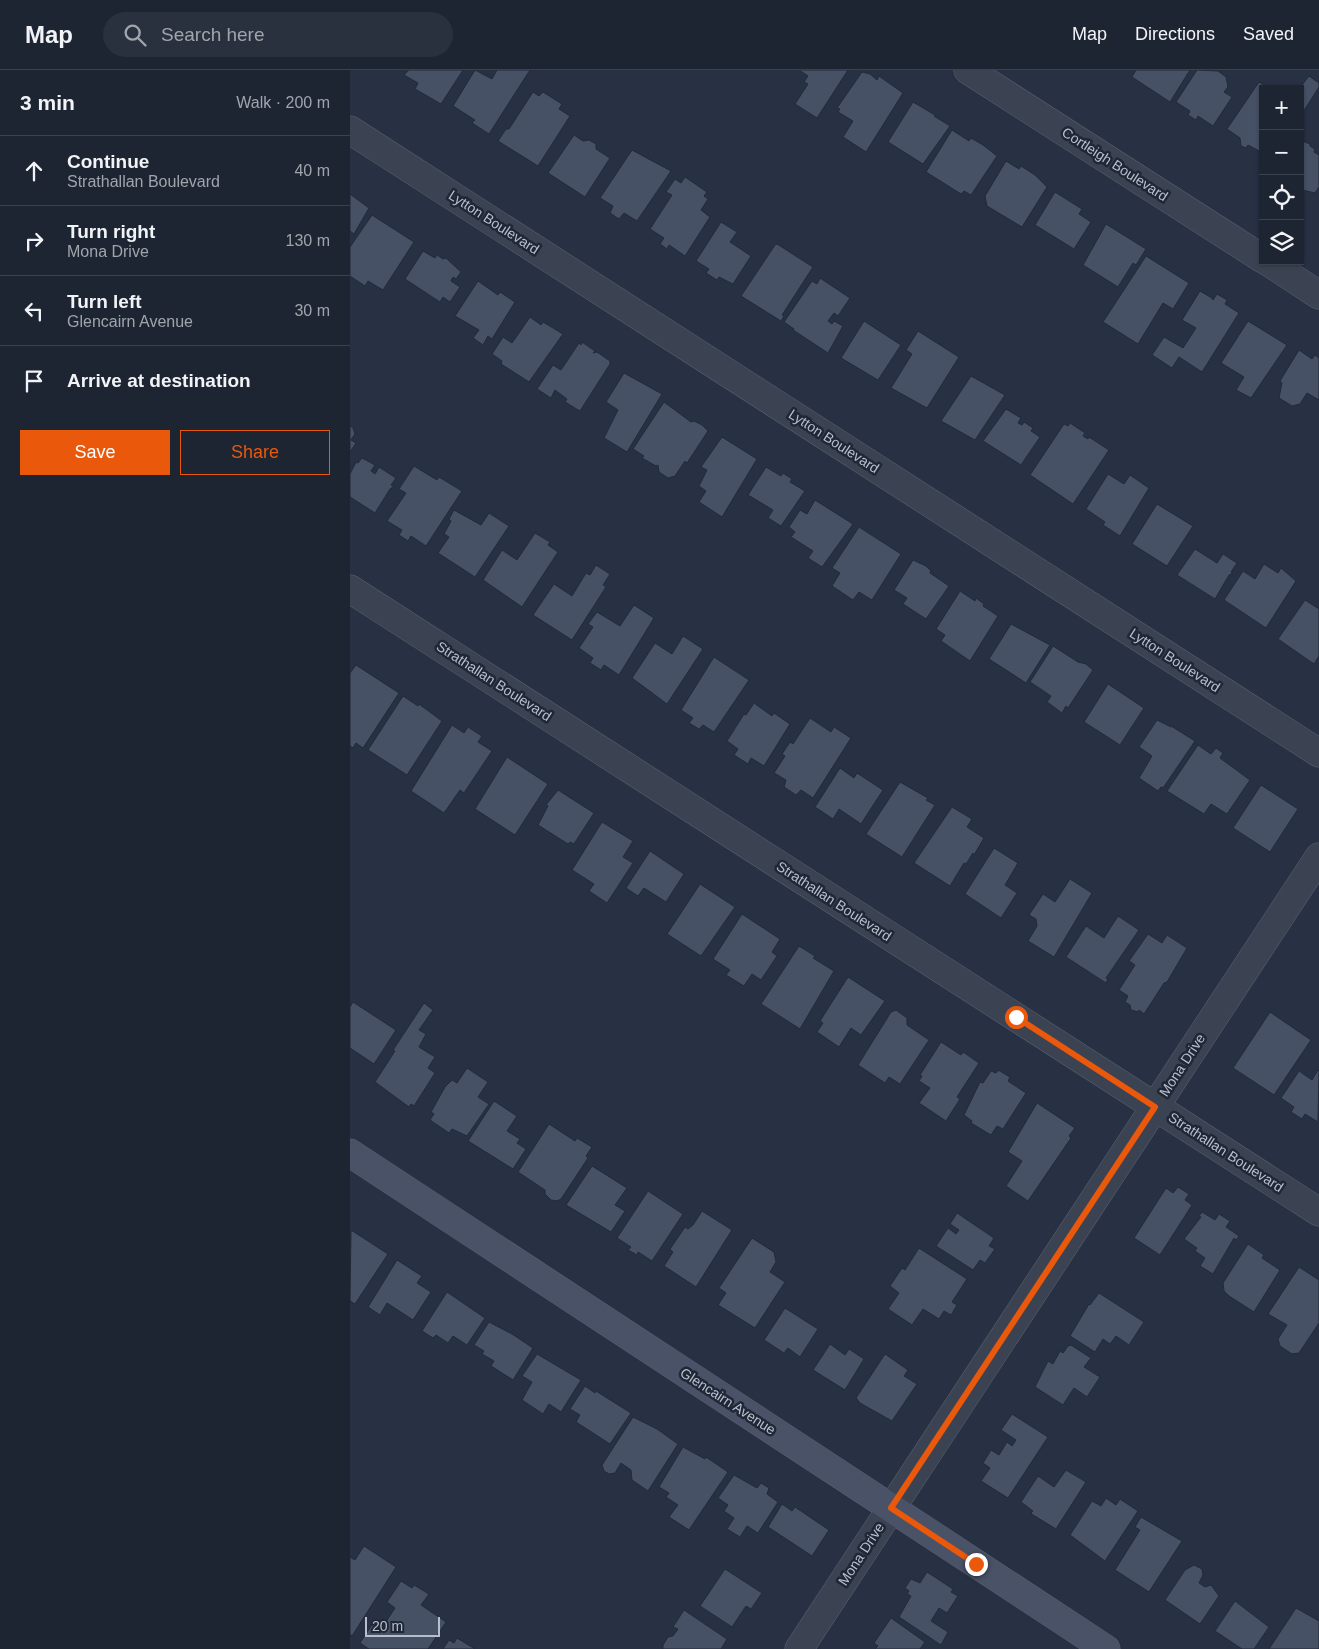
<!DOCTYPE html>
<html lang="en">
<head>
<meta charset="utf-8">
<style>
  :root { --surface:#1d2532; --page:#2a313e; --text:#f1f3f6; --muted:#a0a5ac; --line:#3b424d; --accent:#ea580c }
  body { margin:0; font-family:Arial,sans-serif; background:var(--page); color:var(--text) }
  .controls { position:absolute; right:15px; top:15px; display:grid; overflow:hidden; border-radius:0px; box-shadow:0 1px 4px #0004 }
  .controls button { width:45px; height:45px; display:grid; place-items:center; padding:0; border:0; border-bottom:1px solid var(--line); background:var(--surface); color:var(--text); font:25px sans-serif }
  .scale { position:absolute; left:15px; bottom:12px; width:75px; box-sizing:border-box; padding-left:5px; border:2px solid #b8bfcc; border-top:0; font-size:14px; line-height:18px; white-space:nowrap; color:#b8bfcc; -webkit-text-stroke:4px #202838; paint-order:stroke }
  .stop { position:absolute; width:15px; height:15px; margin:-11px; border:4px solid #ea580c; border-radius:50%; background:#fff }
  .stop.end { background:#ea580c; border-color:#fff; box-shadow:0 1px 5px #0008 }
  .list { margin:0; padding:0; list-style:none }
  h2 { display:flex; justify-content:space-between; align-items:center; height:65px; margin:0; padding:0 20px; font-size:21px }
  h2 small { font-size:16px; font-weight:400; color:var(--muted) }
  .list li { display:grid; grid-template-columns:32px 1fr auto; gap:15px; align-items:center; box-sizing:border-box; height:70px; padding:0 20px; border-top:1px solid var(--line) }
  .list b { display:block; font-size:19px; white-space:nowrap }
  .list p { margin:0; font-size:16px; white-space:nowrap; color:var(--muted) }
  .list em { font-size:16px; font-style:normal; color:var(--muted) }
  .actions { display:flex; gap:10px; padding:15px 20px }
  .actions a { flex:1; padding:11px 0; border:1px solid var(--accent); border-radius:0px; text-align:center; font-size:18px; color:var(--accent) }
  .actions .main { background:var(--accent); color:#fff }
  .icon { flex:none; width:28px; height:28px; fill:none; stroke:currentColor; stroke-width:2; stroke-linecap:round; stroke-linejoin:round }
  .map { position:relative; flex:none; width:969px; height:1579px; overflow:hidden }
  header { display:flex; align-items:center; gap:30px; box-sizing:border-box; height:70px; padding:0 25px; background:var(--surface); border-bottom:1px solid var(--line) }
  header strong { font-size:24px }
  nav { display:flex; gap:28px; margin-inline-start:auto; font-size:18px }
  .search { width:350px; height:45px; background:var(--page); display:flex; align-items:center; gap:12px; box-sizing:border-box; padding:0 18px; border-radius:28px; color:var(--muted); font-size:19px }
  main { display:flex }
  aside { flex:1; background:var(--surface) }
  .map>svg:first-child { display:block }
  .building { fill:#465165; stroke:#222a3a }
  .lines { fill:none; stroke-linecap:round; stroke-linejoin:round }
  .street-casing { stroke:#596170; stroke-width:29 }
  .secondary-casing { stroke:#596170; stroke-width:29 }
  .street { stroke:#3b4353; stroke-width:28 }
  .secondary { stroke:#495266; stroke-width:28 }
  .route { stroke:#ea580c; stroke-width:6 }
  .labels { text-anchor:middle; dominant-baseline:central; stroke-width:5; stroke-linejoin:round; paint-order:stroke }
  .street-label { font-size:14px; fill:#b8bfcc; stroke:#202838 }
</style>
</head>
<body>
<header>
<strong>Map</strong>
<div class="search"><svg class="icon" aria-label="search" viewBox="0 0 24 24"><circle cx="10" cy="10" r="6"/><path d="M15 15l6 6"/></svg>Search here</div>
<nav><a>Map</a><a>Directions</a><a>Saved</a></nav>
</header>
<main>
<aside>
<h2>3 min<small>Walk · 200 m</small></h2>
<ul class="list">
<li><svg class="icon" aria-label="ahead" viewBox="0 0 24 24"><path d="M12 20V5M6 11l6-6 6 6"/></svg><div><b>Continue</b><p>Strathallan Boulevard</p></div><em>40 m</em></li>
<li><svg class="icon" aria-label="right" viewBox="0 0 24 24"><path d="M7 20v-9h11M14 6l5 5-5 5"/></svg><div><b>Turn right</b><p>Mona Drive</p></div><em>130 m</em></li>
<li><svg class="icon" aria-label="left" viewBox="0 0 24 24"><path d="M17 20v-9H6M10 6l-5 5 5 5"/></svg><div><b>Turn left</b><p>Glencairn Avenue</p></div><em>30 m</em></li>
<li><svg class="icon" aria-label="arrive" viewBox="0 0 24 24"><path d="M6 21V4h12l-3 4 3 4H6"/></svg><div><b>Arrive at destination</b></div></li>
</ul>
<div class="actions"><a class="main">Save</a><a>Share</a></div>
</aside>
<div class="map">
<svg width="969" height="1579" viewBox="0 0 969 1579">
  <rect width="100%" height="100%" fill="#273143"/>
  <g class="building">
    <path d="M 59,0 L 113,0 L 91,34 L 65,19 L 68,13 L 54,5 Z"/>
    <path d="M 125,0 L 142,9 L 147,0 L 180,0 L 139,64 L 122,53 L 125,50 L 103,36 Z"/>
    <path d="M 449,0 L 498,0 L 467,48 L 445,34 L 458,14 L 454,12 L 458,6 Z"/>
    <path d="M 786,0 L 840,0 L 820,32 L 782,7 Z"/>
    <path d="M 847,0 L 868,1 L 876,7 L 878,17 L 874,22 L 882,27 L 863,56 L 848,46 L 846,50 L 838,45 L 840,41 L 826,32 Z"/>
    <path d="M 512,2 L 520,4 L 527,10 L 529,6 L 553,23 L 516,82 L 493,67 L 503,51 L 488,42 L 490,39 L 487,38 Z"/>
    <path d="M 959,6 L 969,13 L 969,17 L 950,47 L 949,19 Z"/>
    <path d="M 909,12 L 921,19 L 913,19 L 913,83 L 898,75 L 896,78 L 891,76 L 890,68 L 877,59 Z"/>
    <path d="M 183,22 L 189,26 L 193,22 L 212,34 L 209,39 L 220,46 L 188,96 L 148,71 L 156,59 L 159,59 Z"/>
    <path d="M 563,32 L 585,45 L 584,46 L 600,56 L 573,94 L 538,72 Z"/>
    <path d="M 602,60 L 619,71 L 621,68 L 633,75 L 647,86 L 621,125 L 614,121 L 611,124 L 576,102 Z"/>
    <path d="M 224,65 L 233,71 L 239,70 L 246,74 L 246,79 L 260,88 L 235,127 L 198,103 Z"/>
    <path d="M 950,70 L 960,74 L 960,76 L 965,79 L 964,82 L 969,85 L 969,117 L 965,123 L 952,120 L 953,115 L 950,114 Z"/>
    <path d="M 282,80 L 321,101 L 287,151 L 274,143 L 269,149 L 260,143 L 263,136 L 250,128 Z"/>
    <path d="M 656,91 L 669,99 L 671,96 L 685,105 L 697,117 L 672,157 L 637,136 L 635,126 Z"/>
    <path d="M 335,107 L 357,122 L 354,126 L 358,129 L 351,140 L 360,147 L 335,186 L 319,175 L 317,179 L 310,174 L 314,168 L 300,159 L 322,125 L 316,122 L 325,109 L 331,113 Z"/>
    <path d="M 705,122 L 732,139 L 729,144 L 741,152 L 724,179 L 685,155 Z"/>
    <path d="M 0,124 L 19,138 L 4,164 L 0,161 Z"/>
    <path d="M 22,145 L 64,172 L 33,220 L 18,211 L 15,216 L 0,206 L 0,177 Z"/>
    <path d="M 371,152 L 387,162 L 380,172 L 401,186 L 383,214 L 369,207 L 367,210 L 356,203 L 359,199 L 346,191 Z"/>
    <path d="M 756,154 L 796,179 L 786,195 L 783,193 L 768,217 L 733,195 Z"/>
    <path d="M 427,174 L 463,197 L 432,245 L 434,246 L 431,251 L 391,226 L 425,175 Z"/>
    <path d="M 73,181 L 85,188 L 87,185 L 93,189 L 96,188 L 111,202 L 106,209 L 103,207 L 101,211 L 110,217 L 100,232 L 93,227 L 90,232 L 55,209 Z"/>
    <path d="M 796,186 L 839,213 L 823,239 L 813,233 L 788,274 L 753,252 Z"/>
    <path d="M 470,208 L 500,228 L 488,246 L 484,243 L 478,251 L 482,254 L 484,251 L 493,256 L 478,283 L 443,260 L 444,259 L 434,252 L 462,211 L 467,214 Z"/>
    <path d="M 128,211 L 148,225 L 150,222 L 165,232 L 142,269 L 138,266 L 133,275 L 123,268 L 129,260 L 105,246 Z"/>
    <path d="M 850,221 L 862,228 L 863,230 L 867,224 L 877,230 L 875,234 L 889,243 L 852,302 L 829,287 L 822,298 L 802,285 L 814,267 L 833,278 L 846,258 L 832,250 Z"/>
    <path d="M 180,247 L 191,255 L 193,252 L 213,264 L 179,312 L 151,294 L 152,291 L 142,284 L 153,267 L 162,273 Z"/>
    <path d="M 514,251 L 551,275 L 528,310 L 491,288 Z"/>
    <path d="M 898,251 L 937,275 L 901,328 L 886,320 L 894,307 L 871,293 Z"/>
    <path d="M 568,261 L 609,287 L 577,338 L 541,318 L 562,284 L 556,280 Z"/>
    <path d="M 232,272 L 245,281 L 243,283 L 247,282 L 260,291 L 260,294 L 230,341 L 215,332 L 217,329 L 205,320 L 201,328 L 187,319 L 203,295 L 211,300 L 229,273 L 231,275 Z"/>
    <path d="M 949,280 L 962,289 L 965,285 L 969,288 L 969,330 L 957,323 L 950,334 L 942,336 L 929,328 L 932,313 L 930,311 Z"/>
    <path d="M 274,303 L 312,324 L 277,382 L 254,368 L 268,340 L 256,332 Z"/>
    <path d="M 621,306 L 655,325 L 625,370 L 591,351 Z"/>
    <path d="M 314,332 L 341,352 L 344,351 L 352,355 L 358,361 L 337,393 L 335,391 L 325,406 L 318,408 L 309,402 L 308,395 L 306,396 L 292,388 L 294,386 L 283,379 Z"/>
    <path d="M 656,339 L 671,348 L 668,353 L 672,355 L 674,352 L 683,358 L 681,361 L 690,367 L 671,395 L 633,371 Z"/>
    <path d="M 720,353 L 735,363 L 733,366 L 738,369 L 739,367 L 759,380 L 723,434 L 680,405 L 714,354 L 718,356 Z"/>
    <path d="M 0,356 L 3,358 L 5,364 L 1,370 L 6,373 L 0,382 Z"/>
    <path d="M 372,367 L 407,389 L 372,447 L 349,432 L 356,421 L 349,416 L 357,400 L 351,397 Z"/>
    <path d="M 12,388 L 25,395 L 21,401 L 25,404 L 29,397 L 46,408 L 41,415 L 44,416 L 40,419 L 25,443 L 0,427 L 0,404 L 6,392 L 8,393 Z"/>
    <path d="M 64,396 L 87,410 L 89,407 L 112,421 L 76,476 L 61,466 L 58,471 L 49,465 L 52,460 L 37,451 L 56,423 L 49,419 Z"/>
    <path d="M 416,397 L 431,406 L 433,403 L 442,409 L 440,412 L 455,421 L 431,456 L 418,448 L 423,440 L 398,425 Z"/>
    <path d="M 758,404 L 774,414 L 780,405 L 799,418 L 770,466 L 753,455 L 755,452 L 736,439 Z"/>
    <path d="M 465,430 L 503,454 L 472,497 L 458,488 L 463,481 L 441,467 L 445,462 L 439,457 L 450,440 L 457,444 Z"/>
    <path d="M 807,434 L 843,456 L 817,496 L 782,474 Z"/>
    <path d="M 104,440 L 131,455 L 139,443 L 159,456 L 125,507 L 88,483 L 99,467 L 94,464 L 101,451 L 99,449 Z"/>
    <path d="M 509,457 L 551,484 L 522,530 L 509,522 L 503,530 L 482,516 L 490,503 L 482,498 Z"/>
    <path d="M 185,463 L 200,472 L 198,475 L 208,482 L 172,537 L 133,510 L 152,480 L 167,490 Z"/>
    <path d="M 845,479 L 867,493 L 873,484 L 887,493 L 881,502 L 883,503 L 879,505 L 865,529 L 827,505 Z"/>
    <path d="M 563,490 L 576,496 L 581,501 L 580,503 L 599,516 L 576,549 L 553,534 L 557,528 L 544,520 Z"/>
    <path d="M 914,494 L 928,503 L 931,498 L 946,511 L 916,558 L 874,530 L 893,501 L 905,509 Z"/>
    <path d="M 246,495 L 260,504 L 253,515 L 256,517 L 222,570 L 183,545 L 204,514 L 222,526 L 236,503 L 240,505 Z"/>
    <path d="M 610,521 L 625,531 L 626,528 L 634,534 L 633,536 L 648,546 L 620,591 L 591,571 L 595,565 L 586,559 Z"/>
    <path d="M 955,530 L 969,539 L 969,586 L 964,594 L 928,569 Z"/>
    <path d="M 284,535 L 304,548 L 269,605 L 254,595 L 251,600 L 240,593 L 243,588 L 229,578 L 243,557 L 238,554 L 247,542 L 270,556 Z"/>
    <path d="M 661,554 L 700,575 L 676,613 L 639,589 Z"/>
    <path d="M 333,566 L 353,579 L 317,634 L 282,608 L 305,573 L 322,584 Z"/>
    <path d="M 703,576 L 728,592 L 736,594 L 743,600 L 718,638 L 716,636 L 712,643 L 697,632 L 701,626 L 680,612 Z"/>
    <path d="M 364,587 L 399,610 L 364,662 L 353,655 L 349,659 L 339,653 L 343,648 L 331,640 Z"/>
    <path d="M 6,595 L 49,623 L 13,678 L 6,673 L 3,678 L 0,676 L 0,603 Z"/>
    <path d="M 758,614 L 794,638 L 770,675 L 734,652 Z"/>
    <path d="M 53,626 L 68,636 L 69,634 L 92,651 L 57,705 L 18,680 Z"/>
    <path d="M 404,633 L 422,646 L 424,643 L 440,654 L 414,696 L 401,688 L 398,694 L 384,685 L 388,679 L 377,671 L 394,644 L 396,645 Z"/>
    <path d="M 460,648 L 481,662 L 484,657 L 501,668 L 463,728 L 451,720 L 446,725 L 434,717 L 436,710 L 424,703 L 435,686 L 432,684 L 440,672 L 443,674 Z"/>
    <path d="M 807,650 L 821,657 L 821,656 L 845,671 L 813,718 L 811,717 L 808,721 L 789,708 L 802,686 L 789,677 Z"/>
    <path d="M 102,655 L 114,663 L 118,657 L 132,666 L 128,672 L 142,681 L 114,723 L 110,720 L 94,743 L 61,721 Z"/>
    <path d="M 848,675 L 861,684 L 866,678 L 873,683 L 870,688 L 900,710 L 877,744 L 861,734 L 854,744 L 817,721 Z"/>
    <path d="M 157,687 L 198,714 L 165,765 L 125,739 Z"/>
    <path d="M 490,698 L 504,708 L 507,703 L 533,720 L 511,754 L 489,739 L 483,749 L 465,737 Z"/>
    <path d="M 550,712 L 578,728 L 576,730 L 585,735 L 552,787 L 516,764 Z"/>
    <path d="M 911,715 L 948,739 L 920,782 L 883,758 Z"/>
    <path d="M 208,720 L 244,743 L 224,774 L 220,772 L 218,774 L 188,755 L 198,736 L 196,735 Z"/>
    <path d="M 602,737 L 622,749 L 617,757 L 634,768 L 624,785 L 623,783 L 616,794 L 614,793 L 600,816 L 564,793 Z"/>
    <path d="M 252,752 L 283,771 L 273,787 L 283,793 L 257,833 L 239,821 L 244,814 L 222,800 Z"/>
    <path d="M 644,778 L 668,793 L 655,815 L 667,823 L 651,848 L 615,824 Z"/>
    <path d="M 300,781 L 334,804 L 316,832 L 294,818 L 288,826 L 276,818 Z"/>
    <path d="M 720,809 L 742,823 L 704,887 L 678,871 L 687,856 L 686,849 L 679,845 L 693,824 L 705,832 Z"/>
    <path d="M 350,814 L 385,837 L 351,886 L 317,864 Z"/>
    <path d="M 392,844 L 430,869 L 422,882 L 427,886 L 411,910 L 402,904 L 394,916 L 376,905 L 380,900 L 363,889 Z"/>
    <path d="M 768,846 L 789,860 L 756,908 L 758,909 L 756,913 L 716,887 L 736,856 L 754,868 Z"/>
    <path d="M 798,864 L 812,873 L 817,865 L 837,878 L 817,912 L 814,913 L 794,944 L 789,940 L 788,942 L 781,940 L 780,935 L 775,932 L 778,926 L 769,920 L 785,895 L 779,891 Z"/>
    <path d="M 449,876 L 465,886 L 463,888 L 484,901 L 450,959 L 411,934 Z"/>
    <path d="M 498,907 L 535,931 L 511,965 L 501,958 L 489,977 L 467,962 L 473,953 L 470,951 Z"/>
    <path d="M 3,932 L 46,960 L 24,994 L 0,978 L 0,937 Z"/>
    <path d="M 74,933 L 83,940 L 69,960 L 76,964 L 69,977 L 85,987 L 78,998 L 85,1003 L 64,1036 L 61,1034 L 59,1037 L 25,1012 L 45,981 L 43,980 Z"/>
    <path d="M 546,940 L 557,948 L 557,955 L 579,970 L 550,1014 L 539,1007 L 535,1013 L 508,995 L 541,942 Z"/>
    <path d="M 920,942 L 961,970 L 924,1025 L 883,998 Z"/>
    <path d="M 591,972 L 611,985 L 613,982 L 629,993 L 607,1027 L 610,1029 L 596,1051 L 569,1033 L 580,1018 L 569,1011 L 572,1006 L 570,1005 Z"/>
    <path d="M 117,998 L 138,1012 L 128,1027 L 139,1034 L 117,1066 L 102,1059 L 99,1063 L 80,1050 L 84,1044 L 81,1042 L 95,1017 L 102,1010 L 107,1013 Z"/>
    <path d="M 648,1000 L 660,1007 L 658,1011 L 676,1023 L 653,1059 L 647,1056 L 641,1065 L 621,1053 L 622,1051 L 614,1045 L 630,1012 L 633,1013 L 641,1001 L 646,1003 Z"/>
    <path d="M 968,1000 L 969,1001 L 968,1052 L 955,1044 L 952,1049 L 941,1042 L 944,1037 L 931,1028 L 949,1001 L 962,1010 Z"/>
    <path d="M 144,1031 L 167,1046 L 157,1061 L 170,1069 L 167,1073 L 176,1079 L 163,1099 L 118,1071 Z"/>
    <path d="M 687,1033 L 725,1058 L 719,1066 L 721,1068 L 678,1131 L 656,1116 L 672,1091 L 658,1082 Z"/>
    <path d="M 199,1054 L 225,1071 L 227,1068 L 242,1077 L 236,1086 L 238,1088 L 211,1129 L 207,1131 L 201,1130 L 195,1124 L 195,1120 L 168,1102 Z"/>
    <path d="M 242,1096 L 277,1118 L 265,1135 L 275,1141 L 261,1162 L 216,1135 Z"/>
    <path d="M 828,1117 L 839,1124 L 835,1130 L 842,1135 L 810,1185 L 784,1168 L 816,1118 L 823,1123 Z"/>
    <path d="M 298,1121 L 333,1144 L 302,1191 L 288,1182 L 287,1185 L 278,1180 L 281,1177 L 267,1168 Z"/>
    <path d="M 352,1141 L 382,1160 L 346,1217 L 314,1196 L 323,1182 L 320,1179 L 335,1157 L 338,1159 L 343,1155 Z"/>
    <path d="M 852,1142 L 865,1150 L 869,1144 L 880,1151 L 876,1157 L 889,1166 L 886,1170 L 884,1168 L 863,1204 L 850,1196 L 855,1188 L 845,1181 L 847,1178 L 834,1169 L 851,1147 L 849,1146 Z"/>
    <path d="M 607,1143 L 644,1168 L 639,1176 L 645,1179 L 635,1193 L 630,1190 L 623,1200 L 586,1176 L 598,1158 L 606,1164 L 609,1160 L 600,1154 Z"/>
    <path d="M 1,1160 L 38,1184 L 5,1234 L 0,1231 Z"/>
    <path d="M 402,1168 L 424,1182 L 426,1192 L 420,1202 L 435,1212 L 405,1258 L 368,1235 L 376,1223 L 369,1218 Z"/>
    <path d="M 898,1174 L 914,1185 L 912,1188 L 930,1200 L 904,1242 L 879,1226 L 874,1221 L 873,1213 Z"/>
    <path d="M 569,1178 L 617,1209 L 602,1232 L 607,1235 L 601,1245 L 594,1241 L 589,1249 L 573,1239 L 562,1255 L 538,1239 L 549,1223 L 540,1216 L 552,1198 L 555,1200 Z"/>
    <path d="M 47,1190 L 72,1206 L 67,1213 L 81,1222 L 63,1250 L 37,1233 L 30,1245 L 18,1237 Z"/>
    <path d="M 949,1197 L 969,1210 L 969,1253 L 949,1283 L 942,1284 L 930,1276 L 928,1269 L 937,1255 L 918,1244 Z"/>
    <path d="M 97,1222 L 135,1248 L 117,1275 L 103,1266 L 98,1273 L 86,1265 L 83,1268 L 72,1261 Z"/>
    <path d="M 749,1223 L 794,1252 L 779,1275 L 766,1266 L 760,1274 L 753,1269 L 745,1282 L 720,1266 L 739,1234 L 740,1235 Z"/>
    <path d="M 435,1238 L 468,1259 L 450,1287 L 438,1278 L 434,1283 L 414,1270 Z"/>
    <path d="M 139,1252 L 162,1264 L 183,1278 L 163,1310 L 141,1296 L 144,1291 L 132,1284 L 134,1281 L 124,1275 Z"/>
    <path d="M 480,1274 L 495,1285 L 499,1279 L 514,1289 L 495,1320 L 463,1300 Z"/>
    <path d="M 721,1275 L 741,1288 L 734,1297 L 750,1307 L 737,1327 L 724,1318 L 713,1335 L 685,1317 L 698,1291 L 703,1294 L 710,1281 L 713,1283 L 718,1276 Z"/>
    <path d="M 187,1284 L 231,1310 L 211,1342 L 199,1334 L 193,1344 L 172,1330 L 182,1312 L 172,1306 Z"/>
    <path d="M 535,1284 L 558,1300 L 554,1306 L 567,1314 L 542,1351 L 510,1333 L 506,1328 Z"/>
    <path d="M 235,1316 L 245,1323 L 246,1321 L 281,1343 L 260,1374 L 226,1352 L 230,1345 L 220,1339 Z"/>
    <path d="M 662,1344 L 698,1367 L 658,1428 L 631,1411 L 640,1398 L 633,1393 L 641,1380 L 649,1385 L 657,1372 L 662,1376 L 666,1370 L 651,1360 Z"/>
    <path d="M 283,1347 L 307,1359 L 328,1374 L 298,1421 L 282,1410 L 281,1400 L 271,1393 L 265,1403 L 259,1404 L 254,1401 L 252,1395 Z"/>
    <path d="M 333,1377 L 355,1389 L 356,1387 L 378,1402 L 339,1460 L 319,1447 L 328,1435 L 316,1427 L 319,1423 L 309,1417 Z"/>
    <path d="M 716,1400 L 736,1412 L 706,1459 L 683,1445 L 681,1443 L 683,1441 L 671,1432 L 688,1406 L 704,1417 Z"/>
    <path d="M 384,1405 L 407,1418 L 411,1413 L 419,1418 L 417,1424 L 428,1432 L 408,1463 L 397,1456 L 390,1467 L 377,1459 L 384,1448 L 374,1441 L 378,1435 L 368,1428 Z"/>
    <path d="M 756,1428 L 766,1435 L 770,1429 L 788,1441 L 755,1491 L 720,1465 L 742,1431 L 751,1436 Z"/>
    <path d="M 432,1434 L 442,1441 L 445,1437 L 479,1460 L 462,1486 L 418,1457 Z"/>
    <path d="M 791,1447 L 832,1471 L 799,1522 L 765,1500 L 790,1460 L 785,1457 Z"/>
    <path d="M 14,1476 L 46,1497 L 2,1566 L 0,1564 L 0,1487 L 5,1490 Z"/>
    <path d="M 844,1495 L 852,1499 L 853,1505 L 849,1513 L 855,1517 L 861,1515 L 869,1526 L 850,1554 L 815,1530 L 835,1500 Z"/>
    <path d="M 375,1499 L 412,1523 L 401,1539 L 396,1536 L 382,1557 L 350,1536 Z"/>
    <path d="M 577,1502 L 603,1519 L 601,1522 L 608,1526 L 597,1543 L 589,1538 L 581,1551 L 598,1562 L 591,1575 L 549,1547 L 561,1526 L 557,1524 L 559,1521 L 555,1518 L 561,1509 L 570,1513 Z"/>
    <path d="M 51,1511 L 62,1518 L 64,1515 L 79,1524 L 71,1535 L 96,1552 L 78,1579 L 19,1579 L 10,1573 L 23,1553 L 32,1558 L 45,1538 L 37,1532 Z"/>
    <path d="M 885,1531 L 919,1557 L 904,1579 L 892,1579 L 865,1561 Z"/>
    <path d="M 946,1538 L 969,1551 L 969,1579 L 919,1579 Z"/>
    <path d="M 334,1540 L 377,1569 L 371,1579 L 313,1579 L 313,1575 L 318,1567 L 323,1566 L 328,1559 L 323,1557 Z"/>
    <path d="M 541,1548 L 575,1572 L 570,1579 L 525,1579 L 528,1576 L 524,1573 Z"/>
    <path d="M 107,1568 L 125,1579 L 93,1579 L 99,1570 L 104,1573 Z"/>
  </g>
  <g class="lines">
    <defs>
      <g id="street">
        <path d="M 618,0 L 913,189"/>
        <path d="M 0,60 L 969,683"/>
        <path d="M 917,191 L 969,225"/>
        <path d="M 0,519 L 969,1142"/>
        <path d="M 449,1579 L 969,787"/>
      </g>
      <path id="secondary" d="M 0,1083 L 756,1579"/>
    </defs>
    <use href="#street" class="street-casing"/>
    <use href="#secondary" class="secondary-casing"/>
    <use href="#street" class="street"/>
    <use href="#secondary" class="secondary"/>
  </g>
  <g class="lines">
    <path class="route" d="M 626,1494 L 541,1438 L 805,1037 L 666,947"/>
  </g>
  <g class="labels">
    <g class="street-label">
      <text transform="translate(765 94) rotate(33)">Cortleigh Boulevard</text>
      <text transform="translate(144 152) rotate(33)">Lytton Boulevard</text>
      <text transform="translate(484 371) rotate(33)">Lytton Boulevard</text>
      <text transform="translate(825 590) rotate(33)">Lytton Boulevard</text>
      <text transform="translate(144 611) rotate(33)">Strathallan Boulevard</text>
      <text transform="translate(484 831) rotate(33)">Strathallan Boulevard</text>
      <text transform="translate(832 995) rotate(-57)">Mona Drive</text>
      <text transform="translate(876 1082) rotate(33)">Strathallan Boulevard</text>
      <text transform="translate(378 1331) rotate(33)">Glencairn Avenue</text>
      <text transform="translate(511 1484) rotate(-57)">Mona Drive</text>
    </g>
  </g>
</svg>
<div class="controls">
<button>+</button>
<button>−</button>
<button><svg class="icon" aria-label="locate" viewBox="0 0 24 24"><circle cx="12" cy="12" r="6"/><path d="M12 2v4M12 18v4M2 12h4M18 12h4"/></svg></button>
<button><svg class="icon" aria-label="layers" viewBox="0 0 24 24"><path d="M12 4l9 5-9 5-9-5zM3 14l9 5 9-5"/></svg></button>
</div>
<div class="scale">20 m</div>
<div class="stop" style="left:666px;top:947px"></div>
<div class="stop end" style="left:626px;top:1494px"></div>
</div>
</main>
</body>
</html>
